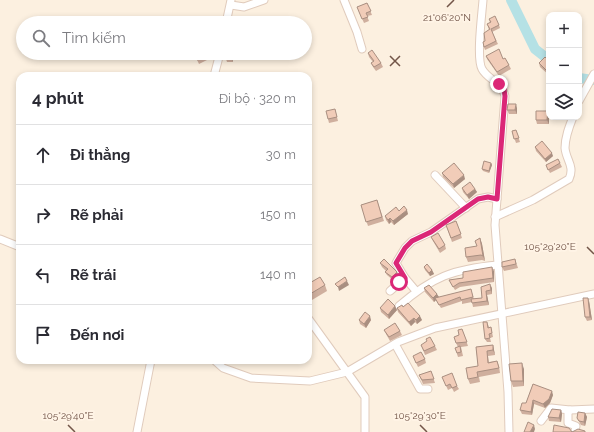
<!DOCTYPE html>
<html lang="vi">
<head>
<meta charset="utf-8">
<style>
  :root { --surface:#fff; --page:#f7f7f7; --text:#2b2b33; --muted:#7c7c81; --line:#e1e1e2 }
  body { margin:0; font-family:Raleway,sans-serif; background:var(--page); color:var(--text) }
  .controls { position:absolute; right:12px; top:12px; display:grid; overflow:hidden; border-radius:8px; box-shadow:0 2px 6px #0003 }
  .controls button { width:36px; height:36px; display:grid; place-items:center; padding:0; border:0; border-bottom:1px solid var(--line); background:var(--surface); color:var(--text); font:20px sans-serif }
  .stop { position:absolute; width:12px; height:12px; margin:-9px; border:3px solid #db2777; border-radius:50%; background:#fff }
  .stop.end { background:#db2777; border-color:#fff; box-shadow:0 1px 4px #0008 }
  .list { margin:0; padding:0; list-style:none }
  h2 { display:flex; justify-content:space-between; align-items:center; height:52px; margin:0; padding:0 16px; font-size:17px }
  h2 small { font-size:13px; font-weight:400; color:var(--muted) }
  .list li { display:grid; grid-template-columns:26px 1fr auto; gap:12px; align-items:center; box-sizing:border-box; height:60px; padding:0 16px; border-top:1px solid var(--line) }
  .list b { display:block; font-size:15px; white-space:nowrap }
  .list em { font-size:13px; font-style:normal; color:var(--muted) }
  .icon { flex:none; width:22px; height:22px; fill:none; stroke:currentColor; stroke-width:2; stroke-linecap:round; stroke-linejoin:round }
  .map { position:relative; flex:none; width:594px; height:432px; overflow:hidden }
  .search { position:absolute; background:var(--surface); box-shadow:0 2px 6px #0003; left:16px; top:16px; width:296px; height:44px; display:flex; align-items:center; gap:10px; box-sizing:border-box; padding:0 14px; border-radius:22px; color:var(--muted); font-size:15px }
  .panel { position:absolute; background:var(--surface); box-shadow:0 2px 6px #0003; left:16px; top:72px; width:296px; height:292px; border-radius:12px }
  .map>svg:first-child { display:block }
  .lines { fill:none; stroke-linecap:round; stroke-linejoin:round }
  .river { stroke:#b5e1e5; stroke-width:10 }
  .minor-casing { stroke:#e0cbbc; stroke-width:9 }
  .minor { stroke:#fff; stroke-width:7 }
  .wall { fill:#cfaf9e }
  .shaded-wall { fill:#a98f81 }
  .building { fill:#f1ccb8; stroke:#a98f81 }
  .route { stroke:#db2777; stroke-width:5 }
  .ticks { fill:none; stroke:#725548; stroke-width:1.5 }
  .ticks-label { font-size:10px; text-anchor:middle; fill:#725548; stroke:#fff4e6; stroke-width:3.5; stroke-linejoin:round; paint-order:stroke }
</style>
</head>
<body>
<div class="map">
<svg width="594" height="432" viewBox="0 0 594 432">
  <rect width="100%" height="100%" fill="#fcf0e0"/>
  <g class="lines">
    <g class="river">
      <path d="M 511,0 L 535,49 L 549,60"/>
      <path d="M 579,78 L 594,80"/>
    </g>
    <defs>
      <g id="minor">
        <path d="M 344,0 L 357,32 L 362,49"/>
        <path d="M 483,0 C 482,14 476,58 482,69 C 488,80 502,82 505,96 L 495,225 L 508,392 L 509,432"/>
        <path d="M 231,5 L 244,7 L 264,0"/>
        <path d="M 226,23 L 231,0"/>
        <path d="M 214,76 L 220,53"/>
        <path d="M 579,101 L 594,74"/>
        <path d="M 435,175 L 466,208"/>
        <path d="M 495,217 L 533,200 L 569,179 C 575,166 566,160 565,148 C 565,137 569,127 573,117"/>
        <path d="M 0,239 L 20,247"/>
        <path d="M 405,278 L 396,263 L 405,248 L 412,241 L 431,232 L 478,199 L 488,197 L 497,199"/>
        <path d="M 390,291 L 405,278 L 416,291"/>
        <path d="M 399,306 C 432,277 453,269 498,265"/>
        <path d="M 308,318 L 365,397 L 365,432"/>
        <path d="M 395,344 L 420,389 L 428,389"/>
        <path d="M 214,360 L 223,368 L 251,378 L 310,381 L 347,372 L 398,342 L 435,328 L 594,294"/>
        <path d="M 541,421 L 551,408 L 570,410"/>
        <path d="M 575,431 L 576,426 L 568,423 L 568,413 L 570,410 L 594,409"/>
        <path d="M 137,432 L 151,360"/>
      </g>
    </defs>
    <use href="#minor" class="minor-casing"/>
    <use href="#minor" class="minor"/>
  </g>
  <g class="wall">
    <path d="M 367,3 L 372,15 L 367,16 L 369,21 L 364,23 L 357,7 Z"/>
    <path d="M 489,19 L 499,25 L 500,28 L 492,32 L 498,44 L 485,50 L 484,47 L 489,30 L 487,24 L 490,23 Z"/>
    <path d="M 194,53 L 209,53 L 211,58 L 199,64 Z"/>
    <path d="M 225,53 L 232,53 L 233,62 L 227,62 L 226,59 Z"/>
    <path d="M 368,53 L 381,63 L 383,67 L 376,71 L 373,67 L 371,63 L 373,62 L 369,57 Z"/>
    <path d="M 486,56 L 503,59 L 509,65 L 511,69 L 499,76 L 487,59 Z"/>
    <path d="M 549,61 L 549,75 L 540,67 L 539,63 Z"/>
    <path d="M 517,108 L 517,114 L 509,114 L 507,110 Z"/>
    <path d="M 335,109 L 338,121 L 329,123 L 328,119 Z"/>
    <path d="M 548,111 L 549,115 L 549,124 L 537,124 L 536,120 Z"/>
    <path d="M 516,130 L 520,142 L 516,143 L 512,131 Z"/>
    <path d="M 535,147 L 553,156 L 546,162 L 536,151 Z"/>
    <path d="M 491,163 L 492,165 L 489,173 L 483,171 L 482,169 Z"/>
    <path d="M 560,163 L 562,167 L 550,173 L 546,165 Z"/>
    <path d="M 442,173 L 465,179 L 454,188 L 443,177 Z"/>
    <path d="M 462,188 L 475,189 L 477,192 L 469,199 L 463,192 Z"/>
    <path d="M 377,200 L 384,221 L 368,226 L 361,205 Z"/>
    <path d="M 399,211 L 408,214 L 394,225 L 391,222 L 389,224 L 386,220 L 385,216 Z"/>
    <path d="M 456,221 L 462,238 L 452,242 L 446,225 Z"/>
    <path d="M 431,237 L 445,245 L 446,249 L 440,253 L 433,241 Z"/>
    <path d="M 480,238 L 482,244 L 485,261 L 482,260 L 468,262 L 466,257 L 477,246 L 475,241 Z"/>
    <path d="M 515,259 L 518,268 L 504,271 L 502,267 Z"/>
    <path d="M 380,263 L 397,272 L 398,276 L 394,281 L 387,275 L 385,272 L 386,271 L 382,267 Z"/>
    <path d="M 424,267 L 432,270 L 434,274 L 430,276 L 425,270 Z"/>
    <path d="M 494,271 L 494,282 L 460,287 L 455,290 L 449,280 L 463,278 Z"/>
    <path d="M 308,284 L 325,285 L 327,291 L 312,300 L 308,293 Z"/>
    <path d="M 481,287 L 492,288 L 492,294 L 487,295 L 489,305 L 473,307 L 472,302 L 462,304 L 462,301 L 441,308 L 436,300 L 434,302 L 425,292 L 424,288 L 439,297 L 472,293 L 474,299 L 482,298 Z"/>
    <path d="M 589,301 L 592,320 L 587,321 L 585,317 Z"/>
    <path d="M 403,307 L 422,320 L 417,324 L 415,322 L 411,326 L 398,312 L 397,308 Z"/>
    <path d="M 380,308 L 397,310 L 389,319 L 381,312 Z"/>
    <path d="M 359,320 L 371,320 L 366,328 L 360,324 Z"/>
    <path d="M 487,322 L 489,327 L 491,327 L 493,337 L 490,338 L 491,342 L 487,342 L 485,339 Z"/>
    <path d="M 462,329 L 468,346 L 461,347 L 463,356 L 458,357 L 455,348 L 458,347 L 456,343 Z"/>
    <path d="M 384,330 L 400,331 L 402,335 L 390,341 L 386,334 Z"/>
    <path d="M 421,345 L 435,346 L 437,350 L 425,355 Z"/>
    <path d="M 493,345 L 495,355 L 488,356 L 489,362 L 497,361 L 499,366 L 500,373 L 479,377 L 480,382 L 470,384 L 468,379 L 478,366 L 476,347 Z"/>
    <path d="M 413,356 L 425,359 L 426,363 L 418,367 Z"/>
    <path d="M 524,369 L 524,386 L 513,387 L 511,381 Z"/>
    <path d="M 431,371 L 435,383 L 423,384 L 419,375 Z"/>
    <path d="M 444,381 L 457,386 L 459,389 L 454,392 L 452,388 L 448,390 Z"/>
    <path d="M 533,384 L 553,395 L 550,403 L 545,408 L 534,404 L 532,415 L 522,414 L 520,410 L 526,403 Z"/>
    <path d="M 561,410 L 562,414 L 561,422 L 549,421 L 548,417 Z"/>
    <path d="M 585,413 L 587,417 L 585,426 L 581,425 L 577,418 Z"/>
  </g>
  <g class="shaded-wall">
    <path d="M 232,53 L 233,54 L 233,62 L 232,59 Z"/>
    <path d="M 516,104 L 517,108 L 517,114 L 515,110 Z"/>
    <path d="M 548,111 L 549,115 L 549,124 L 547,120 Z"/>
    <path d="M 552,153 L 553,156 L 546,162 L 545,159 Z"/>
    <path d="M 491,163 L 492,165 L 489,173 L 489,171 Z"/>
    <path d="M 464,175 L 465,179 L 454,188 L 453,184 Z"/>
    <path d="M 475,189 L 477,192 L 469,199 L 467,195 Z"/>
    <path d="M 407,210 L 408,214 L 394,225 L 393,221 Z"/>
    <path d="M 390,218 L 391,222 L 389,224 L 388,220 Z"/>
    <path d="M 480,238 L 482,244 L 485,261 L 483,256 Z"/>
    <path d="M 492,267 L 494,271 L 494,282 L 493,278 Z"/>
    <path d="M 432,270 L 434,274 L 430,276 L 429,273 Z"/>
    <path d="M 397,272 L 398,276 L 394,281 L 392,277 Z"/>
    <path d="M 347,281 L 349,285 L 339,291 L 338,287 Z"/>
    <path d="M 490,284 L 492,288 L 492,294 L 491,290 Z"/>
    <path d="M 486,291 L 487,295 L 489,305 L 487,301 Z"/>
    <path d="M 437,294 L 439,297 L 434,302 L 433,298 Z"/>
    <path d="M 588,298 L 589,301 L 592,320 L 590,317 Z"/>
    <path d="M 395,306 L 397,310 L 389,319 L 388,315 Z"/>
    <path d="M 370,316 L 371,320 L 366,328 L 364,324 Z"/>
    <path d="M 420,316 L 422,320 L 417,324 L 416,320 Z"/>
    <path d="M 414,318 L 415,322 L 411,326 L 409,322 Z"/>
    <path d="M 493,345 L 495,355 L 493,350 Z"/>
    <path d="M 522,363 L 524,369 L 524,386 L 523,381 Z"/>
    <path d="M 552,391 L 553,395 L 550,403 L 545,408 L 543,404 Z"/>
    <path d="M 533,400 L 534,404 L 532,415 L 531,412 Z"/>
    <path d="M 561,410 L 562,414 L 561,422 L 559,418 Z"/>
    <path d="M 585,413 L 587,417 L 585,426 L 584,422 Z"/>
    <path d="M 534,425 L 535,429 L 534,432 L 530,432 Z"/>
  </g>
  <g class="building">
    <path d="M 367,3 L 371,11 L 366,13 L 368,17 L 362,19 L 357,7 Z"/>
    <path d="M 495,16 L 499,25 L 491,29 L 496,41 L 484,47 L 483,42 L 485,41 L 484,33 L 490,29 L 487,24 L 491,22 L 489,19 Z"/>
    <path d="M 499,49 L 503,59 L 505,58 L 509,65 L 497,72 L 486,56 Z"/>
    <path d="M 372,50 L 381,63 L 374,67 L 371,63 L 374,61 L 368,53 Z"/>
    <path d="M 194,53 L 209,53 L 209,54 L 197,60 Z"/>
    <path d="M 225,53 L 232,53 L 232,59 L 226,59 Z"/>
    <path d="M 545,57 L 549,61 L 549,73 L 539,63 Z"/>
    <path d="M 508,104 L 516,104 L 515,110 L 507,110 Z"/>
    <path d="M 335,109 L 337,117 L 328,119 L 326,111 Z"/>
    <path d="M 536,111 L 548,111 L 547,120 L 536,120 Z"/>
    <path d="M 516,130 L 519,138 L 514,139 L 512,131 Z"/>
    <path d="M 542,141 L 552,153 L 545,159 L 535,147 Z"/>
    <path d="M 558,159 L 560,163 L 548,170 L 546,165 Z"/>
    <path d="M 484,161 L 491,163 L 489,171 L 482,169 Z"/>
    <path d="M 454,163 L 464,175 L 453,184 L 442,173 Z"/>
    <path d="M 470,182 L 475,189 L 467,195 L 462,188 Z"/>
    <path d="M 377,200 L 382,217 L 366,222 L 361,205 Z"/>
    <path d="M 404,206 L 407,210 L 393,221 L 390,218 L 388,220 L 385,216 L 396,207 L 399,211 Z"/>
    <path d="M 456,221 L 461,234 L 451,238 L 446,225 Z"/>
    <path d="M 438,233 L 445,245 L 439,249 L 431,237 Z"/>
    <path d="M 480,238 L 483,256 L 481,255 L 466,257 L 465,248 L 477,246 L 475,241 Z"/>
    <path d="M 384,259 L 397,272 L 392,277 L 385,272 L 388,269 L 380,263 Z"/>
    <path d="M 515,259 L 516,264 L 502,267 L 502,262 Z"/>
    <path d="M 427,264 L 432,270 L 429,273 L 424,267 Z"/>
    <path d="M 492,267 L 493,278 L 459,283 L 453,287 L 449,280 L 463,278 L 463,272 Z"/>
    <path d="M 320,277 L 325,285 L 310,294 L 308,291 L 308,284 Z"/>
    <path d="M 345,277 L 347,281 L 338,287 L 335,284 Z"/>
    <path d="M 490,284 L 491,290 L 486,291 L 487,301 L 472,303 L 471,299 L 482,298 L 481,287 Z"/>
    <path d="M 429,285 L 437,294 L 433,298 L 424,288 Z"/>
    <path d="M 471,289 L 473,297 L 461,300 L 460,297 L 439,305 L 435,298 Z"/>
    <path d="M 583,298 L 588,298 L 590,317 L 585,317 Z"/>
    <path d="M 388,299 L 395,306 L 388,315 L 380,308 Z"/>
    <path d="M 408,303 L 420,316 L 416,320 L 414,318 L 409,322 L 397,308 L 402,305 L 403,307 Z"/>
    <path d="M 365,312 L 370,316 L 364,324 L 359,320 Z"/>
    <path d="M 483,322 L 487,322 L 488,328 L 491,327 L 492,333 L 489,334 L 490,338 L 485,339 Z"/>
    <path d="M 395,323 L 400,331 L 389,337 L 384,330 Z"/>
    <path d="M 462,329 L 467,342 L 456,343 L 454,337 L 459,335 L 458,330 Z"/>
    <path d="M 430,337 L 435,346 L 424,351 L 421,345 L 427,341 L 426,339 Z"/>
    <path d="M 493,345 L 493,350 L 487,351 L 488,363 L 497,361 L 499,368 L 477,372 L 478,377 L 468,379 L 466,368 L 478,366 L 476,347 Z"/>
    <path d="M 460,346 L 461,352 L 457,353 L 455,348 Z"/>
    <path d="M 421,352 L 425,359 L 416,363 L 413,356 Z"/>
    <path d="M 522,363 L 523,381 L 511,381 L 509,364 Z"/>
    <path d="M 431,371 L 434,379 L 422,380 L 419,375 Z"/>
    <path d="M 452,373 L 457,386 L 452,388 L 450,384 L 446,386 L 442,377 Z"/>
    <path d="M 533,384 L 552,391 L 549,399 L 543,404 L 533,400 L 531,412 L 520,410 L 522,403 L 526,403 Z"/>
    <path d="M 552,409 L 561,410 L 559,418 L 548,417 Z"/>
    <path d="M 578,412 L 585,413 L 584,422 L 579,421 L 577,418 Z"/>
    <path d="M 528,422 L 534,425 L 530,432 L 524,432 Z"/>
    <path d="M 554,425 L 569,428 L 572,432 L 578,429 L 585,431 L 585,432 L 553,432 Z"/>
  </g>
  <g class="lines">
    <path class="route" d="M 399,282 L 405,278 L 396,263 L 405,248 L 412,241 L 431,232 L 478,199 L 488,197 L 497,199 L 505,96 L 504,89 L 499,84"/>
  </g>
  <path class="ticks" d="M 447,7 L 454,0M 390,56 L 400,66M 390,66 L 400,56M 587,247 L 594,254M 68,425 L 75,432M 420,425 L 427,432"/>
  <g class="ticks-label">
    <text x="447" y="21">21°06'20"N</text>
    <text x="550" y="250">105°29'20"E</text>
    <text x="68" y="419">105°29'40"E</text>
    <text x="420" y="419">105°29'30"E</text>
  </g>
</svg>
<div class="controls">
<button>+</button>
<button>−</button>
<button><svg class="icon" aria-label="layers" viewBox="0 0 24 24"><path d="M12 4l9 5-9 5-9-5zM3 14l9 5 9-5"/></svg></button>
</div>
<div class="stop" style="left:399px;top:282px"></div>
<div class="stop end" style="left:499px;top:84px"></div>
<div class="search"><svg class="icon" aria-label="search" viewBox="0 0 24 24"><circle cx="10" cy="10" r="6"/><path d="M15 15l6 6"/></svg>Tìm kiếm</div>
<section class="panel">
<h2>4 phút<small>Đi bộ · 320 m</small></h2>
<ul class="list">
<li><svg class="icon" aria-label="ahead" viewBox="0 0 24 24"><path d="M12 20V5M6 11l6-6 6 6"/></svg><div><b>Đi thẳng</b></div><em>30 m</em></li>
<li><svg class="icon" aria-label="right" viewBox="0 0 24 24"><path d="M7 20v-9h11M14 6l5 5-5 5"/></svg><div><b>Rẽ phải</b></div><em>150 m</em></li>
<li><svg class="icon" aria-label="left" viewBox="0 0 24 24"><path d="M17 20v-9H6M10 6l-5 5 5 5"/></svg><div><b>Rẽ trái</b></div><em>140 m</em></li>
<li><svg class="icon" aria-label="arrive" viewBox="0 0 24 24"><path d="M6 21V4h12l-3 4 3 4H6"/></svg><div><b>Đến nơi</b></div></li>
</ul>
</section>
</div>
</body>
</html>
